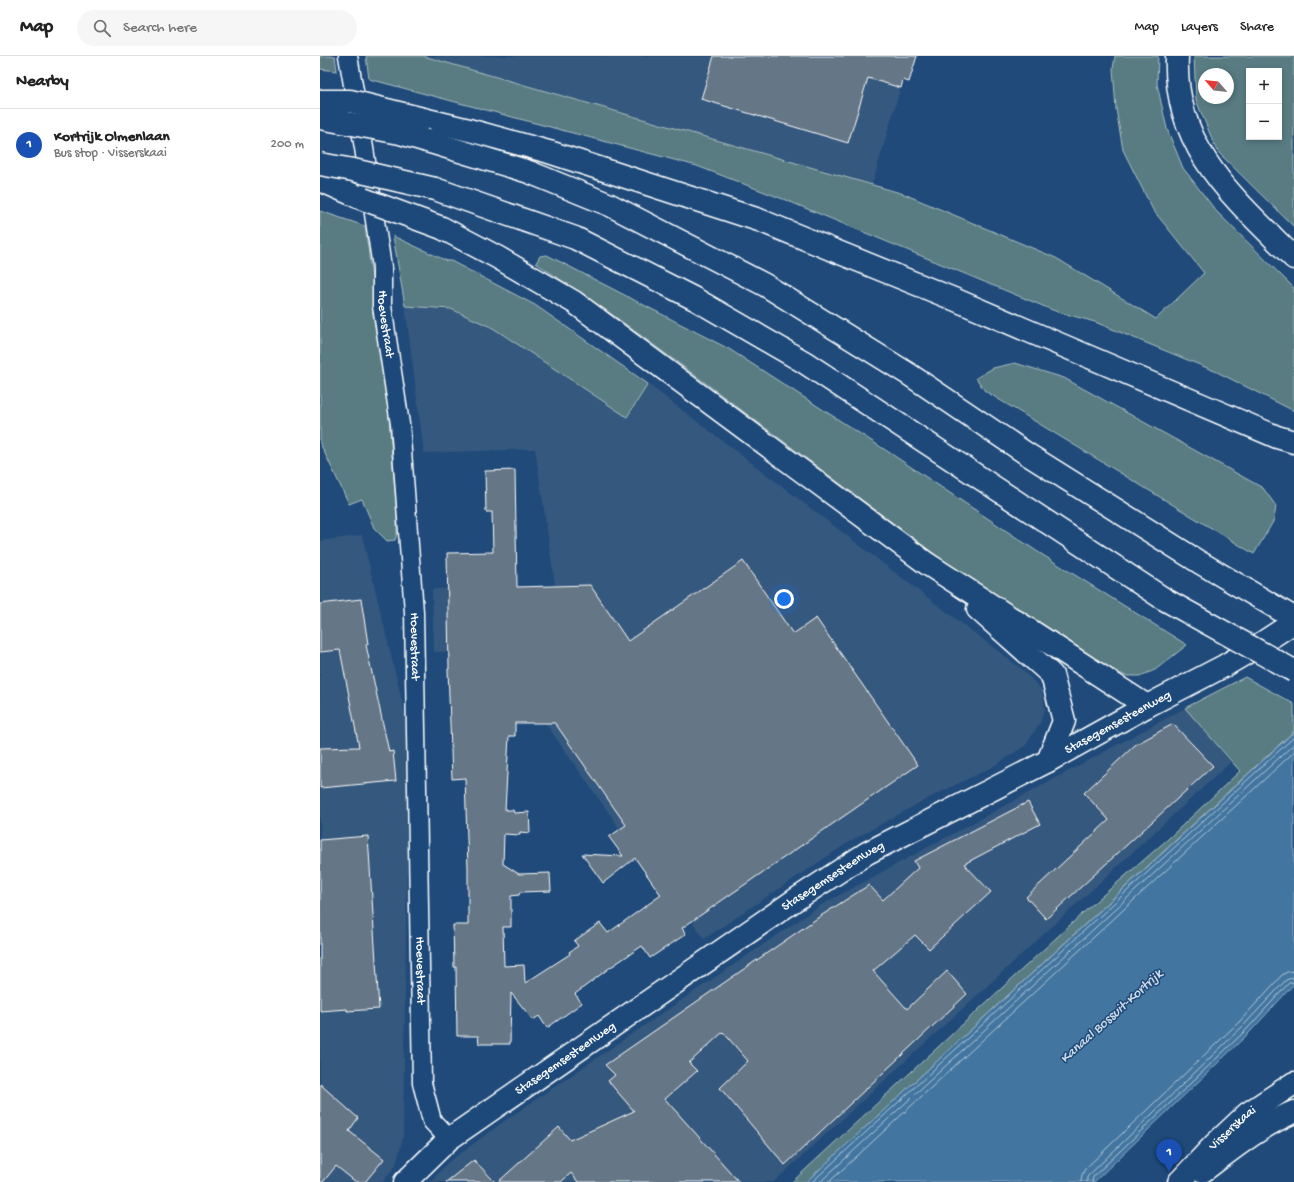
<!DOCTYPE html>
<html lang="en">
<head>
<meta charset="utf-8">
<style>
  :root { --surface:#fff; --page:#f6f6f6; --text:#222; --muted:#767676; --line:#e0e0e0; --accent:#0b8043 }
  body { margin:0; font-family:"Gochi Hand",sans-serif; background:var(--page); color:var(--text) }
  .controls { position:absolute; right:12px; top:12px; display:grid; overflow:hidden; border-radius:0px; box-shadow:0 2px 6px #0003 }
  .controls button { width:36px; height:36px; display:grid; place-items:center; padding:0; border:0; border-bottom:1px solid var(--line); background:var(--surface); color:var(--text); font:20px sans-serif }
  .compass { position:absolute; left:878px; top:12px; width:36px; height:36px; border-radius:50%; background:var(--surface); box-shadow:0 2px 6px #0003; rotate:298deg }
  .you { position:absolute; left:464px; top:543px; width:14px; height:14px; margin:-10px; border:3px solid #fff; border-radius:50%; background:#1a73e8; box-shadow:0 0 0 6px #1a73e833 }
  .badge { display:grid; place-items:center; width:26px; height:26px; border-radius:50%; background:var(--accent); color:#fff; font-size:13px; font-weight:700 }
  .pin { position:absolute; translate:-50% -33px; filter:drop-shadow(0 1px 2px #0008) }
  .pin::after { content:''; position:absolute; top:21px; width:14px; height:12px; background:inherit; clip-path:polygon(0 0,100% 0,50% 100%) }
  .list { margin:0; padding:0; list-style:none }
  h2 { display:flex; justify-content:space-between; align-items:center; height:52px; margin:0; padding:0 16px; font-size:17px }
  h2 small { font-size:13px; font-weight:400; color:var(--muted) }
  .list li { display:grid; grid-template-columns:26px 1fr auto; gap:12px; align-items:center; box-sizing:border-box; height:72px; padding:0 16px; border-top:1px solid var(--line) }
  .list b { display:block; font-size:15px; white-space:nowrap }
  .list p { margin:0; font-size:13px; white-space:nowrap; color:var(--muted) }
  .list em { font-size:13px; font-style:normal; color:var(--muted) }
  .icon { flex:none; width:22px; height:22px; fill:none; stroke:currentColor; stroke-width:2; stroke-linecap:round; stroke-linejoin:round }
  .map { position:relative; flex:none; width:974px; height:1126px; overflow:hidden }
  header { display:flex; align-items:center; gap:24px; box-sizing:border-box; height:56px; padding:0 20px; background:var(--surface); border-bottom:1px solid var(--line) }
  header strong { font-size:19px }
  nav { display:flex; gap:22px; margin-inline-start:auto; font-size:14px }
  .search { width:280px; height:36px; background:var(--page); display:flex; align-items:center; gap:10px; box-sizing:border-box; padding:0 14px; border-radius:22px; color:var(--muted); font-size:15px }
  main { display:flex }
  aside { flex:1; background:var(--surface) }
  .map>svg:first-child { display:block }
  .built { fill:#34587e }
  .green { fill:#587c82; stroke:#acbec0; fill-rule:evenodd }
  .water { fill:#42759f; stroke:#8eacc5 }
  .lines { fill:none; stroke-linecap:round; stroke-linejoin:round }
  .shore { stroke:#b3c8d9; stroke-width:1 }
  .building { fill:#657786; stroke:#fff; fill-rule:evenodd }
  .street-casing { stroke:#fff; stroke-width:21 }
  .secondary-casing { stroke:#fff; stroke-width:25 }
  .highway-casing { stroke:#fff; stroke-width:25 }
  .street { stroke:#1f4a7a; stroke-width:18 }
  .secondary { stroke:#1f4a7a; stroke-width:22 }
  .highway { stroke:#1f4a7a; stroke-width:22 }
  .highway-bridge-casing { stroke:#fff; stroke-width:25; stroke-linecap:butt }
  .highway-bridge { stroke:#1f4a7a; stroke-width:22 }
  .labels { text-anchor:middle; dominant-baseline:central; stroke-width:3; stroke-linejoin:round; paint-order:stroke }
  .street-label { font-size:13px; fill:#fff; stroke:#1f4a7a }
  .water-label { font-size:14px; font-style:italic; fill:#d0dce7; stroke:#1f4a7a }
</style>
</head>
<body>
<header>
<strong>Map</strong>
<div class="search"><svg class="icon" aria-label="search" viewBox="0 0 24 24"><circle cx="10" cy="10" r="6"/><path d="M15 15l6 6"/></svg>Search here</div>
<nav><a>Map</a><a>Layers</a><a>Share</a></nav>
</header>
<main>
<aside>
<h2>Nearby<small></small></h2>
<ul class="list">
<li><span class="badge" style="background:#1a4fb4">1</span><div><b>Kortrijk Olmenlaan</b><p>Bus stop · Visserskaai</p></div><em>200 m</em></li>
</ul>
</aside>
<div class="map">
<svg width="974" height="1126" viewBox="0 0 974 1126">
  <rect width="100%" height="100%" fill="#1f4a7a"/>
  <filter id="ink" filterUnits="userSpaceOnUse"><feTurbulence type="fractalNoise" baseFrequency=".025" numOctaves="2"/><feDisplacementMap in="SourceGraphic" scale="8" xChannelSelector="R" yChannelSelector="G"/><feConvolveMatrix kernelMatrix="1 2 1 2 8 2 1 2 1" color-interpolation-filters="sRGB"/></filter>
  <g filter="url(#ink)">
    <g class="built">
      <path d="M 103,0 L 590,0 L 552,129 Z"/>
      <path d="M 85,250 L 131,253 L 173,272 L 307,361 L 328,328 L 703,614 L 722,634 L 725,653 L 720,667 L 705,690 L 674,710 L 603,745 L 529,786 L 384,883 L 338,816 L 330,821 L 293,763 L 175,596 L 114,596 L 112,533 L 235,529 L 215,393 L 104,397 Z"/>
      <path d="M 42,479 L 89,673 L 83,1082 L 76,1109 L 63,1126 L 0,1126 L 0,485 Z"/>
      <path d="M 865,652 L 911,706 L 454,1126 L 111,1126 L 127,1107 L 190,1061 L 501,849 Z"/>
    </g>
    <g class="green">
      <path d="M 0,0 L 15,0 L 17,15 L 0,13 Z"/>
      <path d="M 46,0 L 103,0 L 584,138 L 736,202 L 836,263 L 884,217 L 833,154 L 803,94 L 796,53 L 793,13 L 795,0 L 838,0 L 837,28 L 847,73 L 863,112 L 896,155 L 974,232 L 974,355 L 897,316 L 775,266 L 735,255 L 468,145 L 377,110 L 49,23 Z"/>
      <path d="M 874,0 L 974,0 L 974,171 L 897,95 L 876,44 ZM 929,15 L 959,15 L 959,81 L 929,81 ZM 884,18 L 908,18 L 908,42 L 884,42 Z"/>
      <path d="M 0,155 L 45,170 L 66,326 L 77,460 L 77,478 L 75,484 L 67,485 L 54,472 L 42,443 L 29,448 L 0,387 Z"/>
      <path d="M 73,180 L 127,205 L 131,205 L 215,249 L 328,328 L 307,361 L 173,272 L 131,253 L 85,250 Z"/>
      <path d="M 227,199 L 409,293 L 570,397 L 718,496 L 867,589 L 835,614 L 820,620 L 806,620 L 785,610 L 704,565 L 372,317 L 290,257 L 216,207 L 220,200 Z"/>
      <path d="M 695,307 L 744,322 L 943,432 L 956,450 L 954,464 L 934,498 L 665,335 L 656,322 L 673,312 Z"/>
      <path d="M 925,621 L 974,648 L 974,675 L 486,1126 L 472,1126 L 775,846 L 848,783 L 920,715 L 865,652 Z"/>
    </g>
    <path class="water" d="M 974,676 L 974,928 L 930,976 L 774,1126 L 486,1126 Z"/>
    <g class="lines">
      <g class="shore">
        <path d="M 492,1126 L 974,681"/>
        <path d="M 500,1126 L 974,688"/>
        <path d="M 509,1126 L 974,696"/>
        <path d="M 761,1126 L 762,1119 L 765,1113 L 920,965 L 962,919 L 967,916 L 974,915"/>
        <path d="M 767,1126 L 767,1121 L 770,1118 L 924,969 L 966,924 L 974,921"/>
        <path d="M 772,1126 L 773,1121 L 927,973 L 969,927 L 974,926"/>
      </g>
    </g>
    <g class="building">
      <path d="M 394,0 L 597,0 L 589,26 L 583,24 L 581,32 L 548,22 L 528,87 L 381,43 Z"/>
      <path d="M 195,414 L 197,531 L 270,529 L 308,585 L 423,505 L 473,578 L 496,562 L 598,709 L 362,872 L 366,878 L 330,902 L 322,890 L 288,913 L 255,938 L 262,947 L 227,972 L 219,960 L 213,964 L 191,937 L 190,988 L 159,988 L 158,980 L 137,980 L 136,911 L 134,911 L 133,869 L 148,869 L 148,813 L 145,722 L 132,723 L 128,613 L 129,613 L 127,497 L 173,496 L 172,456 L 166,456 L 165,415 ZM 195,667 L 235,667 L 306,769 L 289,781 L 303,800 L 262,798 L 283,827 L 315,802 L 341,839 L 288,877 L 280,867 L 254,885 L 258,890 L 249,896 L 250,898 L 205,927 L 204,909 L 184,910 L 183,871 L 191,871 L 191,840 L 199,839 L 200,836 L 231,835 L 230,817 L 199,818 L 183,808 L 184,778 L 200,779 L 200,776 L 210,777 L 209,756 L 194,757 L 193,754 L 185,754 L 189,680 L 195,680 Z"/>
      <path d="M 41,543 L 48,588 L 46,589 L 69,696 L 73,695 L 76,725 L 0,732 L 0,692 L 39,691 L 20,594 L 0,596 L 0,548 Z"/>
      <path d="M 853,668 L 893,710 L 726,863 L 706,841 L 789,764 L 764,737 L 815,689 Z"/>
      <path d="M 708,746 L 720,768 L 644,808 L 671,836 L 609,893 L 595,879 L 553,915 L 587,953 L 627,915 L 647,938 L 465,1109 L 400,1032 L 428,1005 L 403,976 L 369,1007 L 377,1015 L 345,1043 L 419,1126 L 258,1126 L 251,1117 L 241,1126 L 178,1126 L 239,1071 L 250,1084 L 314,1055 L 288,1025 L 295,1019 L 285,1009 L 502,859 L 549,829 L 563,844 L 598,812 L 594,805 Z"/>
      <path d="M 48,780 L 59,953 L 27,955 L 27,953 L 0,955 L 0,784 Z"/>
      <path d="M 0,1028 L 38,1062 L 29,1075 L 64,1103 L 45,1126 L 36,1126 L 16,1110 L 3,1126 L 0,1126 Z"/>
      <path d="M 154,1104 L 175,1126 L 126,1126 Z"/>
    </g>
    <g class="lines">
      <defs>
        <g id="street">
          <path id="s1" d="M 28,0 L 44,92 L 62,211 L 62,250 L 80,368 L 94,556 L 102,1027 L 112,1065 L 129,1083"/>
        </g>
        <g id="secondary">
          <path d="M 857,0 C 853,92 914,142 974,202"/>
          <path d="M 883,1115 C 910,1095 943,1068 974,1056"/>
          <path id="s2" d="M 85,1126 L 129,1083 L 475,844 L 547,797 L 728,705 L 827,650 L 904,610 L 933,593 L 974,566"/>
          <path id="s3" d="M 859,1126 L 894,1089 L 927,1058 L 974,1027"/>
        </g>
        <g id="highway">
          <path d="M 103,63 L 149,74 L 229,96 L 439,164 L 636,244 L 957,381 L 974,386"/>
          <path d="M 107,85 L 209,116 L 290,149 L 445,229 L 590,319 L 707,398 L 879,506 L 974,562"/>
          <path d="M 0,124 L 43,143"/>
          <path d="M 115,133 L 255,182 L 375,243 L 484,306 L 844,543"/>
          <path d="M 122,172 L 177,201 L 254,246 L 606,507 L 827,650"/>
          <path d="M 658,553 L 732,619 L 744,665 L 728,705"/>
        </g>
      </defs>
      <use href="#street" class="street-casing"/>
      <use href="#secondary" class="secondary-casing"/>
      <use href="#highway" class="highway-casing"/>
      <use href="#street" class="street"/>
      <use href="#secondary" class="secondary"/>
      <use href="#highway" class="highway"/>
      <defs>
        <g id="highway-bridge">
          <path d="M 0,45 L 30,45 L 103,63"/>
          <path d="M 0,62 L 80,77 L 107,85"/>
          <path d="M 0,108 L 33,114 L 115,133"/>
          <path d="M 43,143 L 122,172"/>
          <path d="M 844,543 L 974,615"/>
        </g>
      </defs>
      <use href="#highway-bridge" class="highway-bridge-casing"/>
      <use href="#highway-bridge" class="highway-bridge"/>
    </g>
  </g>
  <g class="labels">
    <g class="street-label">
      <text stroke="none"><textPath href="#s1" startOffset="271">Hoevestraat</textPath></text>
      <text stroke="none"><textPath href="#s1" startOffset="595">Hoevestraat</textPath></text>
      <text stroke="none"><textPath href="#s2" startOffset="851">Stasegemsesteenweg</textPath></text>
      <text stroke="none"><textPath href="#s2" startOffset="527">Stasegemsesteenweg</textPath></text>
      <text stroke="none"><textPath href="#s1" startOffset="919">Hoevestraat</textPath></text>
      <text stroke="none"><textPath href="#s2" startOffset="203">Stasegemsesteenweg</textPath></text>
      <text stroke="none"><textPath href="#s3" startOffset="76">Visserskaai</textPath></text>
    </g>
    <g class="water-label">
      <text transform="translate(792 961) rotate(-42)">Kanaal Bossuit-Kortrijk</text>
    </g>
  </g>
</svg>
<div class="controls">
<button>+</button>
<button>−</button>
</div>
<svg class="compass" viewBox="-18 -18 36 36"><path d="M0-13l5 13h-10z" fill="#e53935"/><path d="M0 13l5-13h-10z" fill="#767676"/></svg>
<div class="you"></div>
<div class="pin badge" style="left:849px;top:1116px;background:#1a4fb4">1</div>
</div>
</main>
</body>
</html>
